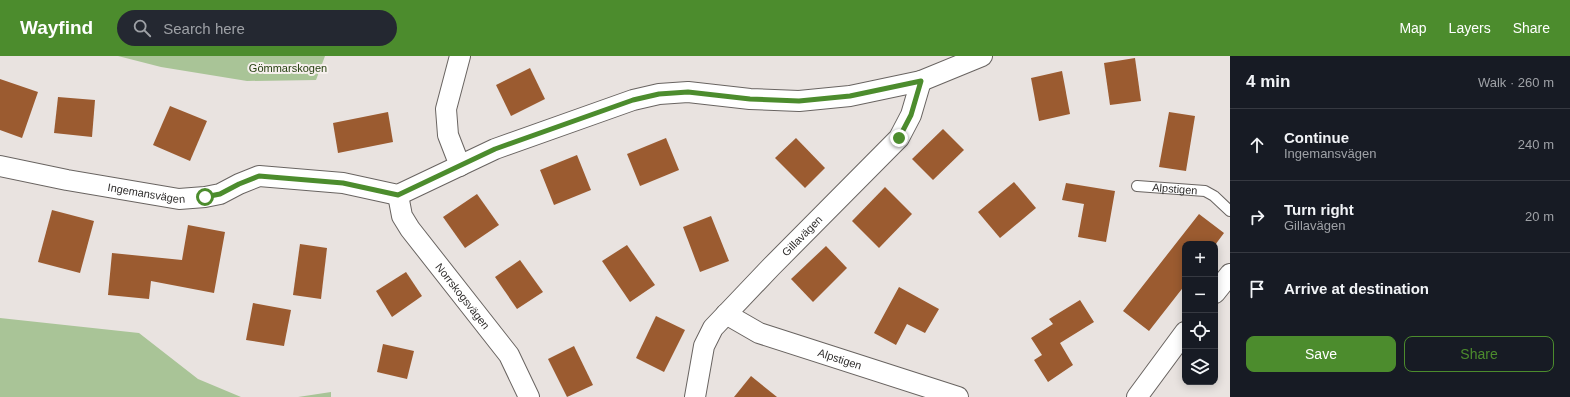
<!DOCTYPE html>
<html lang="en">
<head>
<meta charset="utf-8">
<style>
  :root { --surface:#171b24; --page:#242831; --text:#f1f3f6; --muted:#9ea1a6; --line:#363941; --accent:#4c8c2d }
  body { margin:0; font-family:Helvetica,sans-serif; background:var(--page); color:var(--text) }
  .controls { position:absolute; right:12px; bottom:12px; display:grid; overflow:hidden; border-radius:8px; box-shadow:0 2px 10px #0003 }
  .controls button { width:36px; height:36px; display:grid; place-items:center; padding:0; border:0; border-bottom:1px solid var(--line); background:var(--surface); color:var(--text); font:20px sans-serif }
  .stop { position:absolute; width:12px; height:12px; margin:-9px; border:3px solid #4c8c2d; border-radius:50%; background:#fff }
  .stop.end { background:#4c8c2d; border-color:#fff; box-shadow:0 1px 4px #0008 }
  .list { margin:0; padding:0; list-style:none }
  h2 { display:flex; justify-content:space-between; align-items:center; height:52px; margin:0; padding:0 16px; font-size:17px }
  h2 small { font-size:13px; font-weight:400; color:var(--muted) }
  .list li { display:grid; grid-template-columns:26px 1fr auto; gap:12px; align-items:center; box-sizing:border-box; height:72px; padding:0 16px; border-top:1px solid var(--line) }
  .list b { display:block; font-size:15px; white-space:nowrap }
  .list p { margin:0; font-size:13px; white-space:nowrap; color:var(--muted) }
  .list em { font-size:13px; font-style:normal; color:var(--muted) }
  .actions { display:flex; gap:8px; padding:12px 16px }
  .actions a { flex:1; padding:9px 0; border:1px solid var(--accent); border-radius:8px; text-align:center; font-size:14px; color:var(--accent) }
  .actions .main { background:var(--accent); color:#fff }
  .icon { flex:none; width:22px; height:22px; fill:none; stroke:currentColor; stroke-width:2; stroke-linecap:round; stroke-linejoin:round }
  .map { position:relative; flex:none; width:1230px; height:341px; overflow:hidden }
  header { display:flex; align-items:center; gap:24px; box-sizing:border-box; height:56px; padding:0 20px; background:var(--accent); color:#fff }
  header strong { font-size:19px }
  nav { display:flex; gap:22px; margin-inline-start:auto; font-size:14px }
  .search { width:280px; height:36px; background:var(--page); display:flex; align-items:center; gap:10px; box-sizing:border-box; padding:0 14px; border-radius:22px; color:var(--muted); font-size:15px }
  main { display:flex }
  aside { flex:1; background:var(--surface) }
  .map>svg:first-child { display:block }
  .green { fill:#a9c497 }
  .building { fill:#9b5b30 }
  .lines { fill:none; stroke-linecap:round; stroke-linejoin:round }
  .lane-casing { stroke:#696461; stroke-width:12 }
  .street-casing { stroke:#696461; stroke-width:22 }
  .lane { stroke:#fff; stroke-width:10 }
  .street { stroke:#fff; stroke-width:20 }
  .route { stroke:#4c8c2d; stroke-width:5 }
  .labels { text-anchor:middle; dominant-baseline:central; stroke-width:4; stroke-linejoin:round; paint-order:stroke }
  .park-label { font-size:11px; fill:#253f10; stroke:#f6f0ed }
  .street-label { font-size:11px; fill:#302e2d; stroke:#f6f0ed }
</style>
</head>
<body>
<header>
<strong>Wayfind</strong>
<div class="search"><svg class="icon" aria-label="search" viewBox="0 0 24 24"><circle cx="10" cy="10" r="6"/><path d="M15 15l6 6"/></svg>Search here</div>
<nav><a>Map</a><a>Layers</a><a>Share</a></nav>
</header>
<main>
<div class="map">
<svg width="1230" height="341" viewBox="0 0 1230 341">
  <rect width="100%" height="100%" fill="#e9e3e0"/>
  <g class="green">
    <path d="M 118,0 L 325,0 L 316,24 L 247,25 L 161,11 Z"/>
    <path d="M 0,262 L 139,277 L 198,323 L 241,341 L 0,341 Z"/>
    <path d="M 331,336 L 331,341 L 298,341 Z"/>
  </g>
  <g class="building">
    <path d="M 1135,2 L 1141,45 L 1110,49 L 1104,7 Z"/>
    <path d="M 530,12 L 545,43 L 511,60 L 496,29 Z"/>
    <path d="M 1062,15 L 1070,58 L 1039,65 L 1031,22 Z"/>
    <path d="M 0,23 L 38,36 L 22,82 L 0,74 Z"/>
    <path d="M 58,41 L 95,44 L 92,81 L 54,77 Z"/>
    <path d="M 170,50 L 207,65 L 190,105 L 153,89 Z"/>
    <path d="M 388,56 L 393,86 L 338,97 L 333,67 Z"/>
    <path d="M 1169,56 L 1195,60 L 1186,115 L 1159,111 Z"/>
    <path d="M 943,73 L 964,94 L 933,124 L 912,103 Z"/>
    <path d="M 666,82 L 679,114 L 640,130 L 627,98 Z"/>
    <path d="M 796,82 L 825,112 L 805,132 L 775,102 Z"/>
    <path d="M 577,99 L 591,134 L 554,149 L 540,114 Z"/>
    <path d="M 1014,126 L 1036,152 L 1000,182 L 978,156 Z"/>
    <path d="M 1066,127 L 1115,135 L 1106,186 L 1078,181 L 1084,148 L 1062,144 Z"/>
    <path d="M 885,131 L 912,158 L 879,192 L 852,165 Z"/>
    <path d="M 477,138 L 499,169 L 465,192 L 443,161 Z"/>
    <path d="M 52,154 L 94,165 L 80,217 L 38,206 Z"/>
    <path d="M 1199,158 L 1224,177 L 1215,189 L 1215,188 L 1185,188 L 1185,229 L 1149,275 L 1123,255 Z"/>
    <path d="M 711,160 L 729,205 L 700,216 L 683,171 Z"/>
    <path d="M 188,169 L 225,176 L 214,237 L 151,225 L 149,243 L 108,239 L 112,197 L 182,204 Z"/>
    <path d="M 300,188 L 327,192 L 321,243 L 293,239 Z"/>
    <path d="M 627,189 L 655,229 L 630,246 L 602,205 Z"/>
    <path d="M 826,190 L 847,212 L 813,246 L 791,223 Z"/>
    <path d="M 520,204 L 543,236 L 517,253 L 495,221 Z"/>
    <path d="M 406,216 L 422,240 L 392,261 L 376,235 Z"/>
    <path d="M 899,231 L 939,253 L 925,277 L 907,268 L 896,289 L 874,277 Z"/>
    <path d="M 1080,244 L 1094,266 L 1060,287 L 1073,309 L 1048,326 L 1034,304 L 1042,299 L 1031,282 L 1053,268 L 1049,263 Z"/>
    <path d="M 253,247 L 291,254 L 284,290 L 246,284 Z"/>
    <path d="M 656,260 L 685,274 L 664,316 L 636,302 Z"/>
    <path d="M 383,288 L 414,295 L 407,323 L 377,316 Z"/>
    <path d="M 574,290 L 593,329 L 567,341 L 548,303 Z"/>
    <path d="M 751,320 L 777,341 L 734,341 Z"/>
  </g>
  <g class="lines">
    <defs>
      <g id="lane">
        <path id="s1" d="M 1137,130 L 1205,135 L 1214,140 L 1230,155"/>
      </g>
      <g id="street">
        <path d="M 460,0 L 446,53 L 448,79 L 460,110"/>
        <path id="s2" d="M 0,110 L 67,124 L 179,143 L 205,141 L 220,138 L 239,128 L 259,120 L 343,127 L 398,139 L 495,93 L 633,44 L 659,38 L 688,36 L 750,43 L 799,45 L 850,40 L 921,25 L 982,0"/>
        <path id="s3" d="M 398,139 L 402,160 L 410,173 L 509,299 L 529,341"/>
        <path d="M 1215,237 L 1230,218"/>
        <path id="s4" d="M 726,258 L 759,277 L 958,341"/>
        <path id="s5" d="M 695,341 L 704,290 L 713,272 L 771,211 L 899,82 L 911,59 L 921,25"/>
        <path d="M 1137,341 L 1185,276"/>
      </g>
    </defs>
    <use href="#lane" class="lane-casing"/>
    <use href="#street" class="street-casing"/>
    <use href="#lane" class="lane"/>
    <use href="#street" class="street"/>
  </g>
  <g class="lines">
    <path class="route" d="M 205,141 L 220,138 L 239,128 L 259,120 L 343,127 L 398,139 L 495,93 L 633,44 L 659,38 L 688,36 L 750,43 L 799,45 L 850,40 L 921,25 L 911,59 L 899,82"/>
  </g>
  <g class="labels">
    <g class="park-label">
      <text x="288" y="12">Gömmarskogen</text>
    </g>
    <g class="street-label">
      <text stroke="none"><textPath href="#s1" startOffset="38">Alpstigen</textPath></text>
      <text stroke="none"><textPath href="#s2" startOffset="149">Ingemansvägen</textPath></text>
      <text stroke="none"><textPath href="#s5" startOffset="200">Gillavägen</textPath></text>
      <text stroke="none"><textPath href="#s3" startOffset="122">Norrskogsvägen</textPath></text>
      <text stroke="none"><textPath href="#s4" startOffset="123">Alpstigen</textPath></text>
    </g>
  </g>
</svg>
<div class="controls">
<button>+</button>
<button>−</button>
<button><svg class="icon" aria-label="locate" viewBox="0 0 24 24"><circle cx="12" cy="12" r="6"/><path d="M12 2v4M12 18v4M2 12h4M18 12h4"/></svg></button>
<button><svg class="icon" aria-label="layers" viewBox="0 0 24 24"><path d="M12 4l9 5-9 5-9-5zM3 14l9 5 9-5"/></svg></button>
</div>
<div class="stop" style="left:205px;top:141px"></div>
<div class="stop end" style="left:899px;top:82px"></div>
</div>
<aside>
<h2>4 min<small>Walk · 260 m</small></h2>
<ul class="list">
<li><svg class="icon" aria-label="ahead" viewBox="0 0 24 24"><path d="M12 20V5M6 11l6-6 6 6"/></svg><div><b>Continue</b><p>Ingemansvägen</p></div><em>240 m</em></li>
<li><svg class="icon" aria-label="right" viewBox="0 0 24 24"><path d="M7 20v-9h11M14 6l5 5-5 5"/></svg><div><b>Turn right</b><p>Gillavägen</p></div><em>20 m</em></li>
<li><svg class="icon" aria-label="arrive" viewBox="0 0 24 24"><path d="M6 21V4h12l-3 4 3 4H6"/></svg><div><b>Arrive at destination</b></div></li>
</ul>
<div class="actions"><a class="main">Save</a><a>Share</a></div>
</aside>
</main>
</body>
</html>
